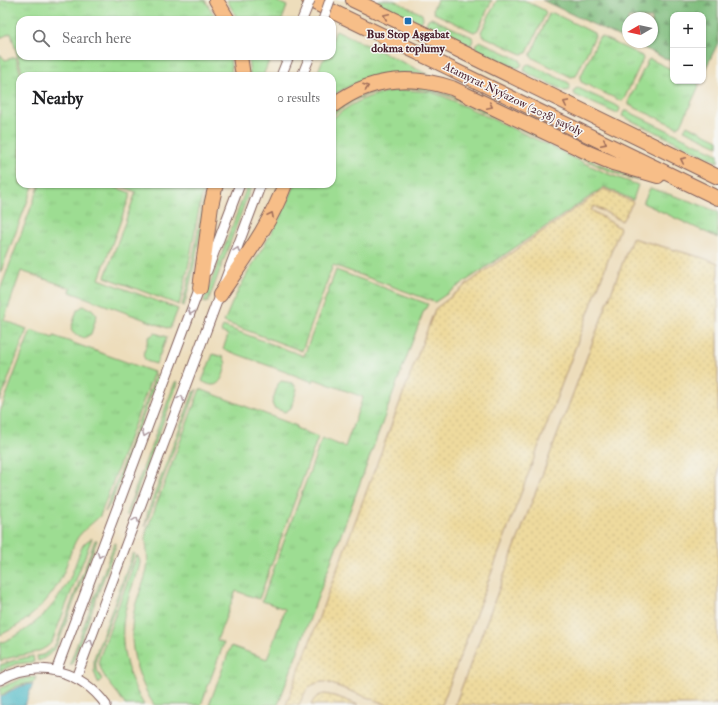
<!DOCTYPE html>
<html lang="en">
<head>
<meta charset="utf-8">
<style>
  :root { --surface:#fff; --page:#f2f2f2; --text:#202124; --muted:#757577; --line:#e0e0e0 }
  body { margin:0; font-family:"IM FELL Double Pica",serif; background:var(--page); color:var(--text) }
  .controls { position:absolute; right:12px; top:12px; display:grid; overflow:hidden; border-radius:8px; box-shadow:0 1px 3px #0004 }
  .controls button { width:36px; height:36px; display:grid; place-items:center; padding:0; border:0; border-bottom:1px solid var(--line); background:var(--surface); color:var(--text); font:20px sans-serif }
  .compass { position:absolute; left:622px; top:12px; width:36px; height:36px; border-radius:50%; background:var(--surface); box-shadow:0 1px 3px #0004; rotate:261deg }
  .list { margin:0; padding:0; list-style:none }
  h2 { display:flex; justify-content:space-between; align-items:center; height:52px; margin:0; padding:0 16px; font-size:17px }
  h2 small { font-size:13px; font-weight:400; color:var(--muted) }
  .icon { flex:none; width:22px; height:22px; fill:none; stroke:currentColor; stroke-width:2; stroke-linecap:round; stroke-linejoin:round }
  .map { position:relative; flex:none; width:718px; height:705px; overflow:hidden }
  .search { position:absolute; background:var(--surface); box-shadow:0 1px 3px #0004; left:16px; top:16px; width:320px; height:44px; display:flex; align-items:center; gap:10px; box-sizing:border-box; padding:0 14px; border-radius:12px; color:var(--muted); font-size:15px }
  .panel { position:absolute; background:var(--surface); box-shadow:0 1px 3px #0004; left:16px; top:72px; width:320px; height:116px; border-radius:12px }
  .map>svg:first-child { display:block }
  .grass { fill:url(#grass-tufts); stroke:#747e5e }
  .forest { fill:url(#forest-firs); stroke:#646e54 }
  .sand { fill:url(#sand-dots); stroke:#9c7c64 }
  .water { fill:#4ab7c4; stroke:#4a6b78 }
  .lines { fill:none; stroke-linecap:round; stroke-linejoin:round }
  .street-casing { stroke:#83625d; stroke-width:11 }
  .primary-casing { stroke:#83625d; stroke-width:16 }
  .street { stroke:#fff; stroke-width:9 }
  .primary { stroke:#f7be88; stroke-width:14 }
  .street-bridge-casing { stroke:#83625d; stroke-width:11; stroke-linecap:butt }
  .street-bridge { stroke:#fff; stroke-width:9 }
  .oneway { stroke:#a06e5a }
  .oneway2 { stroke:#ae9aa0 }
  .poi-dot { fill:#1f6fb2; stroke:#f6f6f2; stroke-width:1.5 }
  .labels { text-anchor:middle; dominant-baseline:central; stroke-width:3; stroke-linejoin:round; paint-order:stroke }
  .poi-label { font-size:12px; font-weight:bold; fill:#4a1f2b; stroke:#f6f6f2 }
  .street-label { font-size:12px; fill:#4a1f2b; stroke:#f6f6f2 }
</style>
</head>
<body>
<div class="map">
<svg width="718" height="705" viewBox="0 0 718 705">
  <defs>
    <pattern id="grass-tufts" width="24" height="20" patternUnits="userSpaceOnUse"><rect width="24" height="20" fill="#9ddd92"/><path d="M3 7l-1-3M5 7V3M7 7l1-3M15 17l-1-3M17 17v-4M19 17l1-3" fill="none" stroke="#89bd7e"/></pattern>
    <pattern id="forest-firs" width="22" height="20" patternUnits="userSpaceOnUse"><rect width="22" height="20" fill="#7ebc7c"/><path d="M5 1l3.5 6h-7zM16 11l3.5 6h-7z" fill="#699866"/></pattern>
    <pattern id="sand-dots" width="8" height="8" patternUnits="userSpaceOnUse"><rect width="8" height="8" fill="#eeda9e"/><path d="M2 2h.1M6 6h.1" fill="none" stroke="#cebb88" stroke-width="1.8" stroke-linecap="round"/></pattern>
  </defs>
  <rect width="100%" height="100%" fill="#f6f6f2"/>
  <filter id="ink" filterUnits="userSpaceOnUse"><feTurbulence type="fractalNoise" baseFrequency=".025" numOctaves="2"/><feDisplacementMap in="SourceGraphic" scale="8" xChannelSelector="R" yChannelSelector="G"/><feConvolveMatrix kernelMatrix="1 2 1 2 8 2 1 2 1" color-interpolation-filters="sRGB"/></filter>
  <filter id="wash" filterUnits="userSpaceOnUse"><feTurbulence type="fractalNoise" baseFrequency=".012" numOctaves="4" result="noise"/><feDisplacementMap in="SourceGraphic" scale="16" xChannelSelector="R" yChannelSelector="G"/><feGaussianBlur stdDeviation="0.9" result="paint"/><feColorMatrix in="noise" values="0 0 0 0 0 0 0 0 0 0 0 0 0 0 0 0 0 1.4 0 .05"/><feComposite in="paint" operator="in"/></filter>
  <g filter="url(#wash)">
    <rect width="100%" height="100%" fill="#edddbb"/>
    <g class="grass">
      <path d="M 2,0 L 205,0 L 217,20 L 20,20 L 20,56 L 230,56 L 232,76 L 23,76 L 11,33 L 0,38 L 0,1 Z"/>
      <path d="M 227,0 L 274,0 L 287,6 L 282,20 L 238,20 Z"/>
      <path d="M 378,0 L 393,0 L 422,14 L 423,18 L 422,21 L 419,22 L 378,3 Z"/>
      <path d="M 437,0 L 492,0 L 478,30 L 474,32 L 434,13 L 433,9 Z"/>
      <path d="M 497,0 L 524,0 L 544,10 L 546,13 L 527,53 L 522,54 L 483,36 L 481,32 Z"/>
      <path d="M 553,13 L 594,33 L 595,36 L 576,76 L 571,77 L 531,57 L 531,54 L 549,14 Z"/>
      <path d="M 431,18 L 472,37 L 473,40 L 471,45 L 468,45 L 427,26 L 426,24 L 428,19 Z"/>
      <path d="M 336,30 L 429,75 C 395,69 361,77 332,96 L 332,76 L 317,76 C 320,67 321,56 332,56 L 332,41 Z"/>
      <path d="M 599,37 L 602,37 L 642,56 L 643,59 L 624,99 L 621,101 L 581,82 L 580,78 Z"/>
      <path d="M 480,41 L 520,60 L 522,64 L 520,67 L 516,68 L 477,49 L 475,46 L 477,43 Z"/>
      <path d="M 0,54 L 5,60 L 16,57 L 21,76 L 20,184 L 34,184 L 0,274 Z"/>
      <path d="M 248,56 L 271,56 L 263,76 L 250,76 Z"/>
      <path d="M 650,59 L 673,70 L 673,81 L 697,81 L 699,86 L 681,125 L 677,127 L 629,105 L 629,100 L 648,60 Z"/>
      <path d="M 529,64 L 569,83 L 570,86 L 569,90 L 565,91 L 525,72 L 524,69 L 526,65 Z"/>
      <path d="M 389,87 L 424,87 L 454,96 L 599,164 L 636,179 L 638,181 L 609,171 L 454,98 C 410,81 368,85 332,116 L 332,113 C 350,98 367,93 389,87 Z"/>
      <path d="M 578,88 L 619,107 L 620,109 L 618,113 L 615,113 L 575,95 L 574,92 L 575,89 Z"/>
      <path d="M 405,90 L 431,92 L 445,97 L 563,152 L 563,153 L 608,174 L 638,185 L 633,200 L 604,187 L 435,302 L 333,265 L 302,351 L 224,322 C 242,273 277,233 295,184 L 332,184 L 332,119 C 353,101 377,91 405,90 Z"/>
      <path d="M 624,111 L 627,111 L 718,154 L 718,162 L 624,117 L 622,116 Z"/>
      <path d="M 687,125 L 718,140 L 718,146 L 684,130 Z"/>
      <path d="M 40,184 L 106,184 L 131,193 L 99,279 L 178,309 L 170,329 L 70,292 L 71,288 L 21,271 L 4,320 L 27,329 L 0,401 L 0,290 Z"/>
      <path d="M 116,184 L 205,184 C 194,224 191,265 179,305 L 105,277 L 136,192 Z"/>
      <path d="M 208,184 L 210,184 C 201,225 196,266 184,306 L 182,305 C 194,265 197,224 208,184 Z"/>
      <path d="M 248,184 L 252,184 L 208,302 L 205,303 L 204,301 Z"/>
      <path d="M 650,188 L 693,202 L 718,212 L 718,238 L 643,203 Z"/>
      <path d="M 336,270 L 428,304 L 425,310 L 424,310 L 278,705 L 209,705 L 231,646 L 267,659 L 285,609 L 262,601 L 322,438 L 345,447 L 363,397 L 314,379 L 313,382 L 223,349 L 228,335 L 221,332 L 223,326 L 304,356 Z"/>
      <path d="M 83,306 L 92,309 L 97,315 L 91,334 L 84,338 L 73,333 L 71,329 L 77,310 Z"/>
      <path d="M 31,330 L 53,338 L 54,336 L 154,372 L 100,516 C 93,523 84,529 78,537 C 71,548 68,562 63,574 C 51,601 27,623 0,635 L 0,412 Z"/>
      <path d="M 155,333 L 167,337 L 156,364 L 146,361 L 143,355 L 149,337 Z"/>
      <path d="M 213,354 L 223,357 L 226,363 C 225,370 222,386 212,385 C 209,385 205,383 202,381 Z"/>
      <path d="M 156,374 L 157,379 L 112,501 L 105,512 Z"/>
      <path d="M 177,381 L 178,383 L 128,515 L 126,515 L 126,514 L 175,382 Z"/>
      <path d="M 281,381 L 293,383 L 297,389 L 291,408 L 285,412 L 274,408 L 272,403 L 278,384 Z"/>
      <path d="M 197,389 L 145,526 L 148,511 L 193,393 Z"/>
      <path d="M 200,389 L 297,426 L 296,428 L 318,437 L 259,599 L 236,591 L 217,640 L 224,643 L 201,705 L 154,705 C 135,675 126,638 136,603 C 139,592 145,581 147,569 C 149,556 145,545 146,532 Z"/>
      <path d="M 92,538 L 52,642 C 41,656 16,654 0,661 L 0,643 C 31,631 56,607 71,576 C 75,566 78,555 83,545 L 87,541 Z"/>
      <path d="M 95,540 L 97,540 L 59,641 C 54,651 47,658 38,661 L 37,656 C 47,655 53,649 57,641 Z"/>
      <path d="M 116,543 L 116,545 L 72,664 L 70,665 L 70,663 L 114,544 Z"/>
      <path d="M 133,553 L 135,554 L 96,659 L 96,669 L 102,679 L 98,683 L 94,671 L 94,658 Z"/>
      <path d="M 137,555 C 139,558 140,560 140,563 C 139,571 134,579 132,587 C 128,599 124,612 123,626 C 121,654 130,681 144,705 L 125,705 C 117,689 99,677 99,659 Z"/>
      <path d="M 33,656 L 34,662 L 16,664 L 0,671 L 0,665 L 15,660 Z"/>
      <path d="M 36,677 L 34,682 L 16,686 L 0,696 L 0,689 C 11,682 23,678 36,677 Z"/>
    </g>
    <path class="forest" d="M 542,0 L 718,0 L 718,43 L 703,74 L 703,15 L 673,15 L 673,62 L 631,42 L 652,42 L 652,18 L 628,18 L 628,41 Z"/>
    <g class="sand">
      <path d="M 604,189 L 633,202 L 622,221 L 594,206 L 591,210 L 620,228 L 442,705 L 388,705 L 326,682 C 311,681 304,692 299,705 L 286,705 L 435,309 L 482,273 Z"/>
      <path d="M 632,238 L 700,257 L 718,263 L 718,705 L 716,705 L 715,702 L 713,705 L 455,705 Z"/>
      <path d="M 325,694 L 338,697 L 359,705 L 311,705 C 314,698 318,695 325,694 Z"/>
    </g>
    <path class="water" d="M 33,684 L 25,705 L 0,705 L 0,698 C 10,690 21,685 33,684 Z"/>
  </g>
  <g filter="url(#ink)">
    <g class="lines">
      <defs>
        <g id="street">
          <path d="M 281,76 L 289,56"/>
          <path d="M 302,76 L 310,56"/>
          <path d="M 207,271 L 240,184"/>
          <path d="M 56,671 L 201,284"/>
          <path d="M 76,678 L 261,184"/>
          <path d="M 0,680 C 37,658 82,671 106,705"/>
        </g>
        <g id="primary">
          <path d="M 216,0 L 228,20"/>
          <path d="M 309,0 L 718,198"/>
          <path d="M 353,0 L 450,46 L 718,177"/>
          <path d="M 240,56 L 243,76"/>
          <path d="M 332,106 C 368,78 409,74 452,88 L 591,154 L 613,163 L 658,176"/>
          <path d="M 200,288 L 211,206 L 216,184"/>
          <path d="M 220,295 C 244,259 270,225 285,184"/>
        </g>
      </defs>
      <use href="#street" class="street-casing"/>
      <use href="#primary" class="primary-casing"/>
      <use href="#street" class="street"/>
      <use href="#primary" class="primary"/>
      <defs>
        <g id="street-bridge">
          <path d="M 302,20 L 310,0"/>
          <path d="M 323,20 L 330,0"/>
        </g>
      </defs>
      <use href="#street-bridge" class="street-bridge-casing"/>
      <use href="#street-bridge" class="street-bridge"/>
    </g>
    <defs><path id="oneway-chevron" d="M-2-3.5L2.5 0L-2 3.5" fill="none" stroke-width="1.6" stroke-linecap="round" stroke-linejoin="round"/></defs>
    <g class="oneway">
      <use href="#oneway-chevron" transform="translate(386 16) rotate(-155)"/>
      <use href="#oneway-chevron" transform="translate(366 87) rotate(-19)"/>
      <use href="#oneway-chevron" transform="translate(566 103) rotate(-154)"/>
      <use href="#oneway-chevron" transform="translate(490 106) rotate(25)"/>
      <use href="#oneway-chevron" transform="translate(604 143) rotate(26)"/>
      <use href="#oneway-chevron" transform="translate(683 160) rotate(-154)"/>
      <use href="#oneway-chevron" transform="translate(271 215) rotate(-63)"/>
    </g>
    <g class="oneway2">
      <use href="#oneway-chevron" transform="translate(237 250) rotate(-69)"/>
      <use href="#oneway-chevron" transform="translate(191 312) rotate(111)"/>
      <use href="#oneway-chevron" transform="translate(181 398) rotate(-69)"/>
      <use href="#oneway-chevron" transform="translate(145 434) rotate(111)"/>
      <use href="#oneway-chevron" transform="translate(136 520) rotate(-69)"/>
      <use href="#oneway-chevron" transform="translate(100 555) rotate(111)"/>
      <use href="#oneway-chevron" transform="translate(90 642) rotate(-69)"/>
    </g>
  </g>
  <rect class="poi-dot" x="404" y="17" width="8" height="8" rx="2"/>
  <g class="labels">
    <g class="poi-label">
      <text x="408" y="34">Bus Stop Aşgabat<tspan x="408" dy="14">dokma toplumy</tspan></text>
    </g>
    <g class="street-label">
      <text transform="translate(513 99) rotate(26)">Atamyrat Nyýazow (2038) şaýoly</text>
    </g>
  </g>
</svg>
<div class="controls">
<button>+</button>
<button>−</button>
</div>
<svg class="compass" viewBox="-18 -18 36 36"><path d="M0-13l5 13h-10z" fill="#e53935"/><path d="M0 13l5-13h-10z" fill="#757577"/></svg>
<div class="search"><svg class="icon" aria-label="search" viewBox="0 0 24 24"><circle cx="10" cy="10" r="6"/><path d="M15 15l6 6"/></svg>Search here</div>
<section class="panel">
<h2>Nearby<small>0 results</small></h2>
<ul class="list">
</ul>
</section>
</div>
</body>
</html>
